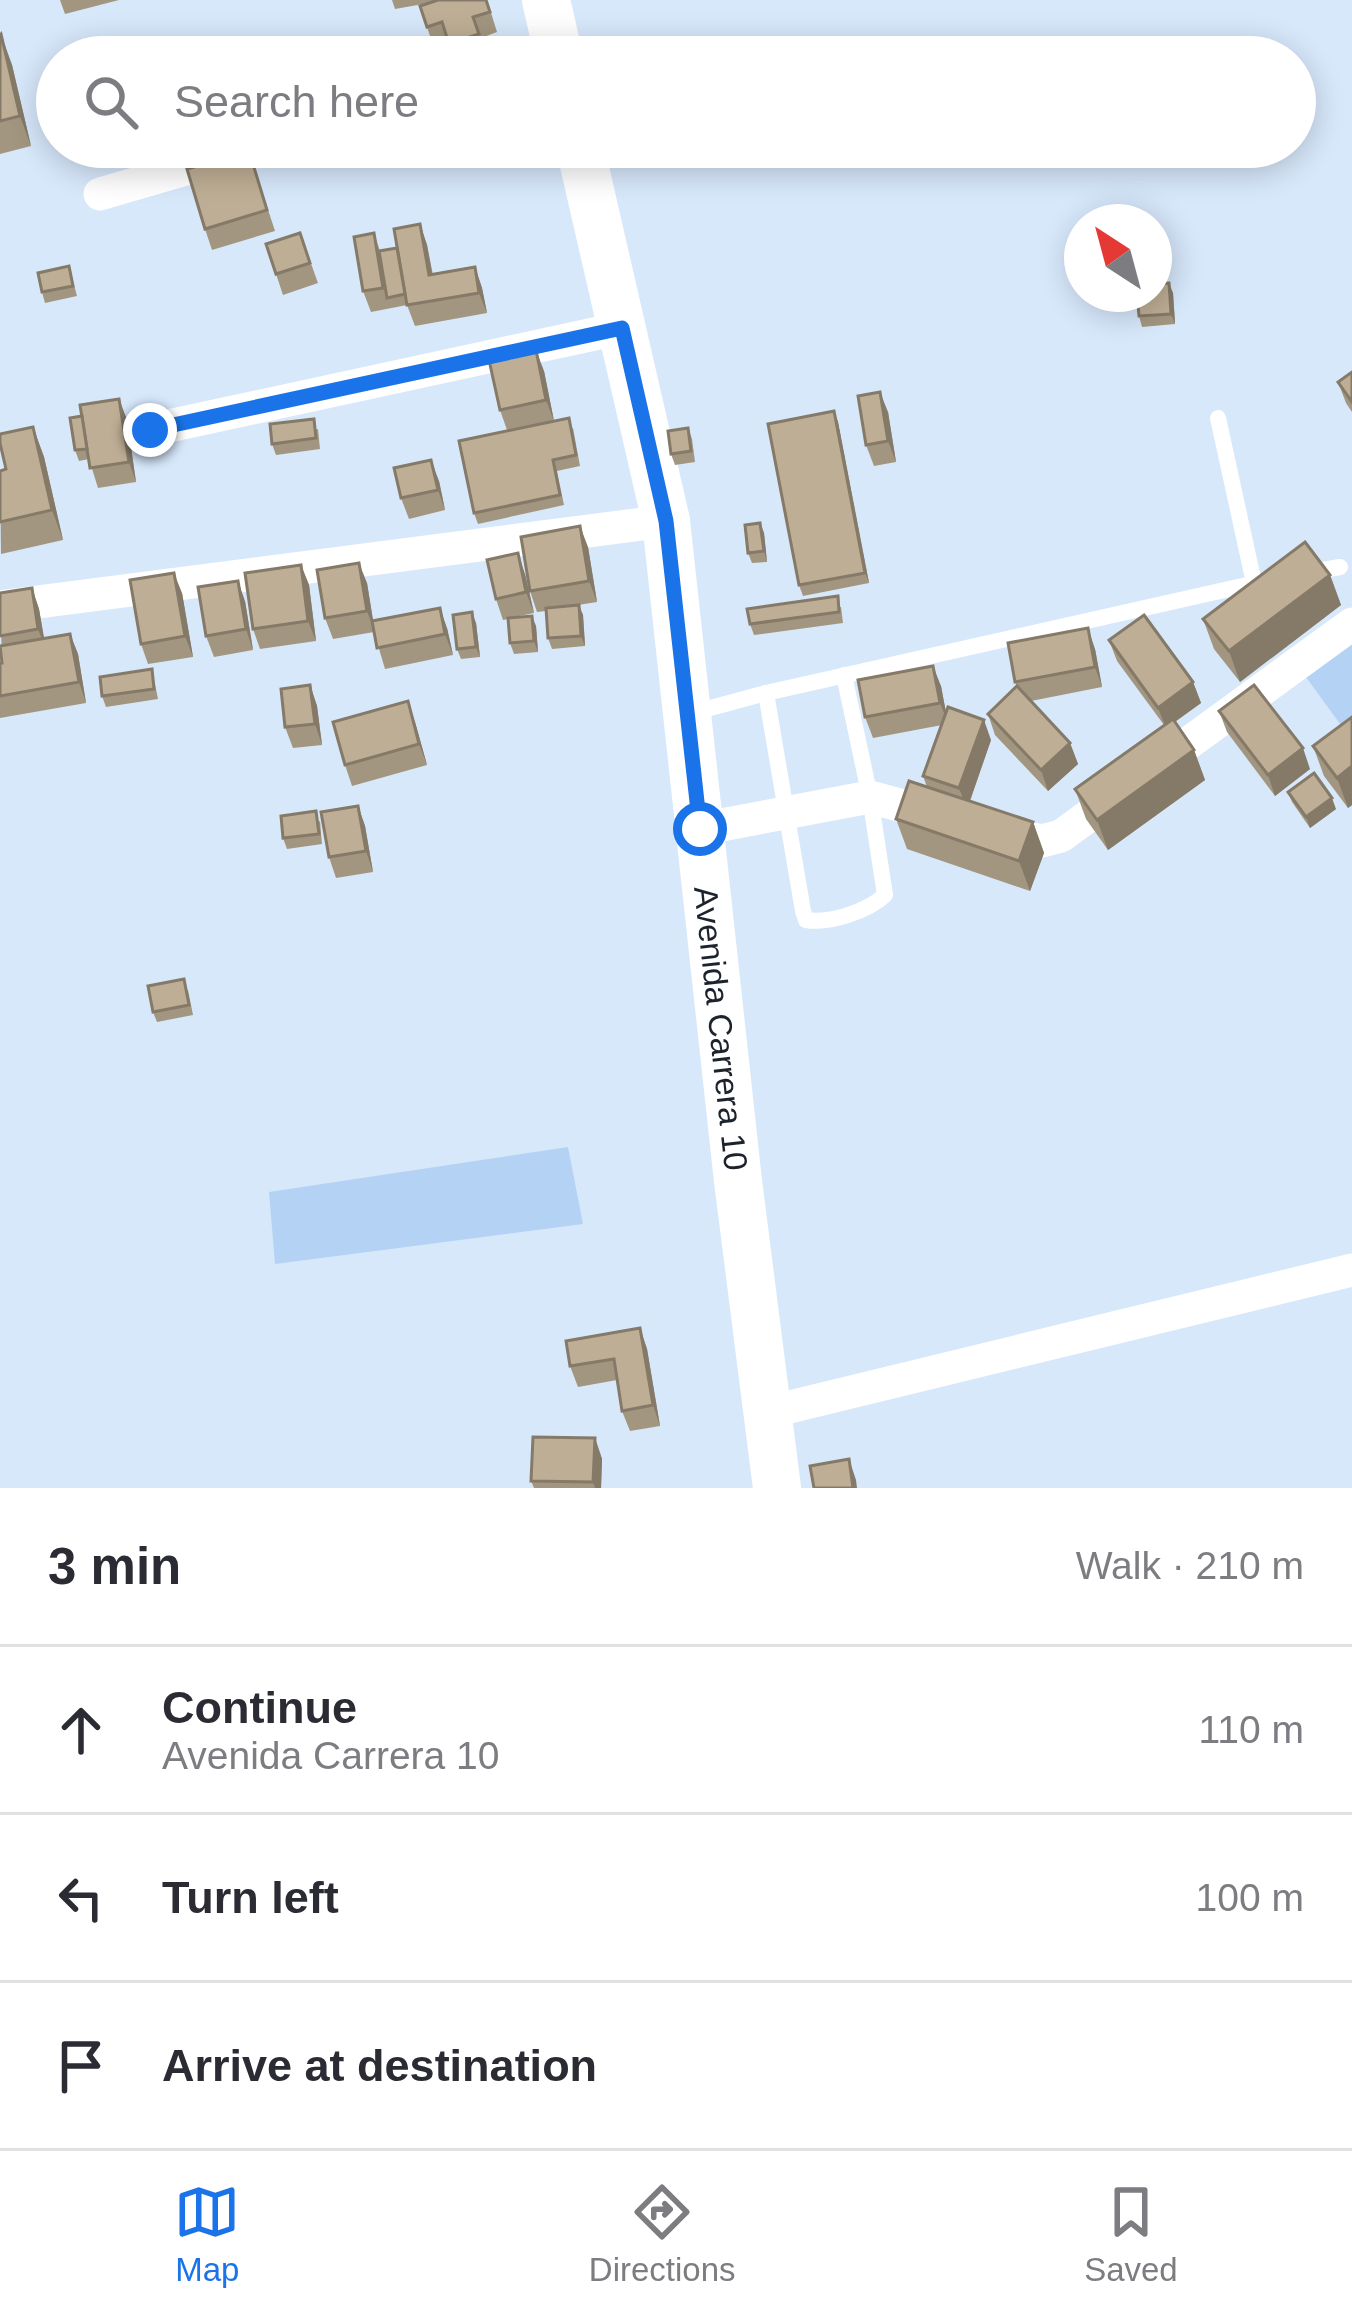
<!DOCTYPE html>
<html lang="en">
<head>
<meta charset="utf-8">
<style>
  :root { --surface:#fff; --page:#f2f2f3; --text:#2b2b33; --muted:#7c7c81; --line:#e1e1e2; --accent:#1a73e8 }
  body { margin:0; font-family:Arial,sans-serif; background:var(--page); color:var(--text) }
  .compass { position:absolute; left:1064px; top:204px; width:108px; height:108px; border-radius:50%; background:var(--surface); box-shadow:0 6px 30px #0003; rotate:324deg }
  .stop { position:absolute; width:36px; height:36px; margin:-27px; border:9px solid #1a73e8; border-radius:50%; background:#fff }
  .stop.end { background:#1a73e8; border-color:#fff; box-shadow:0 3px 12px #0008 }
  .list { margin:0; padding:0; list-style:none }
  h2 { display:flex; justify-content:space-between; align-items:center; height:156px; margin:0; padding:0 48px; font-size:51px }
  h2 small { font-size:39px; font-weight:400; color:var(--muted) }
  .list li { display:grid; grid-template-columns:78px 1fr auto; gap:36px; align-items:center; box-sizing:border-box; height:168px; padding:0 48px; border-top:3px solid var(--line) }
  .list b { display:block; font-size:45px; white-space:nowrap }
  .list p { margin:0; font-size:39px; white-space:nowrap; color:var(--muted) }
  .list em { font-size:39px; font-style:normal; color:var(--muted) }
  .icon { flex:none; width:66px; height:66px; fill:none; stroke:currentColor; stroke-width:2; stroke-linecap:round; stroke-linejoin:round }
  .map { position:relative; flex:none; width:1352px; height:1488px; overflow:hidden }
  .search { position:absolute; background:var(--surface); box-shadow:0 6px 30px #0003; left:36px; right:36px; top:36px; height:132px; display:flex; align-items:center; gap:30px; box-sizing:border-box; padding:0 42px; border-radius:66px; color:var(--muted); font-size:45px }
  .sheet { height:660px; background:var(--surface) }
  nav { display:flex; justify-content:space-around; align-items:center; box-sizing:border-box; height:168px; border-top:3px solid var(--line); background:var(--surface); font-size:33px; color:var(--muted) }
  nav a { display:grid; justify-items:center; gap:6px }
  nav .on { color:var(--accent) }
  .map>svg:first-child { display:block }
  .green { fill:#b4d2f3 }
  .lines { fill:none; stroke-linecap:round; stroke-linejoin:round }
  .lane { stroke:#fff; stroke-width:16 }
  .street { stroke:#fff; stroke-width:33 }
  .secondary { stroke:#fff; stroke-width:48 }
  .wall { fill:#a39680 }
  .shaded-wall { fill:#857a68 }
  .building { fill:#beae95; stroke:#857a68; stroke-width:3 }
  .route { stroke:#1a73e8; stroke-width:15 }
  .labels { text-anchor:middle; dominant-baseline:central; stroke-width:9; stroke-linejoin:round; paint-order:stroke }
  .street-label { font-size:33px; fill:#1c232c; stroke:#fff }
</style>
</head>
<body>
<div class="map">
<svg width="1352" height="1488" viewBox="0 0 1352 1488">
  <rect width="100%" height="100%" fill="#d7e8fb"/>
  <g class="green">
    <path d="M 1352,636 L 1352,722 L 1343,728 L 1303,673 Z"/>
    <path d="M 568,1147 L 583,1224 L 275,1264 L 269,1192 Z"/>
  </g>
  <g class="lines">
    <g class="lane">
      <path d="M 1218,418 L 1254,583"/>
      <path d="M 1306,573 L 1340,567"/>
      <path d="M 766,693 L 803,911 L 806,920 C 830,924 868,911 885,895 L 870,797 L 844,675"/>
      <path d="M 692,713 L 766,693 L 1269,580"/>
    </g>
    <g class="street">
      <path d="M 100,194 L 261,147"/>
      <path d="M 150,430 L 622,328"/>
      <path d="M 0,607 L 666,521"/>
      <path d="M 700,829 L 870,797 L 943,817"/>
      <path d="M 998,832 L 1042,841 L 1061,836 L 1352,624"/>
      <path d="M 765,1413 L 1352,1270"/>
    </g>
    <g class="secondary">
      <path d="M 546,0 L 559,57"/>
      <path id="s1" d="M 580,147 L 666,521 L 738,1181 L 777,1488"/>
    </g>
  </g>
  <g class="wall">
    <path d="M 60,0 L 119,0 L 65,14 Z"/>
    <path d="M 392,0 L 487,0 L 497,32 L 481,38 L 487,55 L 479,57 L 454,57 L 449,43 L 434,48 L 420,6 L 429,3 L 395,9 Z"/>
    <path d="M 0,35 L 12,65 L 31,146 L 0,154 Z"/>
    <path d="M 249,151 L 275,231 L 212,250 L 205,229 Z"/>
    <path d="M 420,224 L 427,245 L 433,275 L 475,267 L 482,288 L 487,313 L 415,326 L 407,305 L 371,312 L 363,291 L 374,233 L 380,251 L 397,248 Z"/>
    <path d="M 300,233 L 318,283 L 283,295 L 266,244 Z"/>
    <path d="M 69,266 L 77,296 L 45,303 L 42,292 Z"/>
    <path d="M 1173,293 L 1175,324 L 1142,327 L 1139,316 Z"/>
    <path d="M 544,371 L 554,421 L 507,430 L 500,410 Z"/>
    <path d="M 1352,372 L 1352,412 L 1346,403 L 1338,382 Z"/>
    <path d="M 119,399 L 127,420 L 136,482 L 98,488 L 89,459 L 79,461 L 75,450 L 82,416 Z"/>
    <path d="M 834,411 L 838,422 L 869,583 L 803,596 L 799,585 Z"/>
    <path d="M 888,412 L 896,462 L 874,466 L 866,445 Z"/>
    <path d="M 33,427 L 44,457 L 63,540 L 1,554 L 0,471 L 6,469 Z"/>
    <path d="M 573,428 L 580,466 L 557,471 L 564,505 L 478,524 L 474,513 Z"/>
    <path d="M 688,428 L 692,439 L 695,462 L 675,465 L 671,454 Z"/>
    <path d="M 318,429 L 320,449 L 276,455 L 272,444 Z"/>
    <path d="M 439,481 L 445,510 L 409,519 L 401,498 Z"/>
    <path d="M 760,523 L 764,533 L 767,562 L 752,563 L 748,553 Z"/>
    <path d="M 588,547 L 597,602 L 578,605 L 583,615 L 585,646 L 552,649 L 548,638 L 546,611 L 537,612 L 530,591 Z"/>
    <path d="M 301,565 L 309,585 L 316,641 L 260,649 L 253,629 Z"/>
    <path d="M 525,574 L 534,613 L 510,618 L 536,626 L 538,652 L 514,654 L 510,643 L 508,619 L 503,620 L 496,599 Z"/>
    <path d="M 1330,575 L 1341,605 L 1240,682 L 1214,649 L 1203,619 Z"/>
    <path d="M 367,583 L 373,621 L 447,628 L 453,655 L 385,669 L 374,632 L 333,639 L 325,618 Z"/>
    <path d="M 32,588 L 39,609 L 44,638 L 70,634 L 78,654 L 86,703 L 0,718 L 0,663 L 2,663 L 0,593 Z"/>
    <path d="M 182,593 L 193,657 L 148,664 L 141,644 Z"/>
    <path d="M 245,601 L 253,650 L 214,657 L 206,636 Z"/>
    <path d="M 841,607 L 843,623 L 754,635 L 750,624 Z"/>
    <path d="M 476,623 L 480,657 L 461,659 L 457,649 Z"/>
    <path d="M 1109,640 L 1193,682 L 1201,703 L 1175,722 L 1194,750 L 1205,780 L 1108,850 L 1086,819 L 1075,789 L 1164,725 L 1117,661 Z"/>
    <path d="M 1095,649 L 1102,687 L 1031,701 L 1070,743 L 1078,764 L 1048,791 L 995,735 L 988,714 L 1017,687 L 1015,682 Z"/>
    <path d="M 152,669 L 158,699 L 106,707 L 102,696 Z"/>
    <path d="M 310,685 L 317,706 L 322,745 L 293,748 L 285,727 Z"/>
    <path d="M 941,686 L 946,713 L 991,740 L 970,801 L 1033,822 L 1044,853 L 1030,891 L 907,849 L 896,819 L 927,787 L 923,776 L 942,725 L 873,738 L 865,717 Z"/>
    <path d="M 1219,711 L 1310,769 L 1275,796 L 1227,732 Z"/>
    <path d="M 1352,717 L 1352,805 L 1348,808 L 1324,776 L 1313,746 Z"/>
    <path d="M 415,722 L 427,765 L 352,786 L 345,765 Z"/>
    <path d="M 1288,792 L 1336,809 L 1310,828 L 1292,802 Z"/>
    <path d="M 358,806 L 365,826 L 373,872 L 336,878 L 329,857 Z"/>
    <path d="M 320,821 L 322,844 L 287,849 L 283,838 Z"/>
    <path d="M 188,990 L 193,1015 L 157,1022 L 153,1012 Z"/>
    <path d="M 640,1328 L 647,1349 L 660,1426 L 630,1431 L 622,1411 L 617,1380 L 578,1387 L 570,1366 Z"/>
    <path d="M 595,1438 L 602,1459 L 601,1488 L 534,1488 L 531,1481 Z"/>
  </g>
  <g class="shaded-wall">
    <path d="M 1,34 L 12,65 L 31,146 L 20,116 Z"/>
    <path d="M 420,224 L 427,245 L 436,296 L 429,275 Z"/>
    <path d="M 475,267 L 482,288 L 487,313 L 479,293 Z"/>
    <path d="M 1169,283 L 1173,293 L 1175,324 L 1171,314 Z"/>
    <path d="M 536,350 L 544,371 L 554,421 L 546,400 Z"/>
    <path d="M 880,392 L 888,412 L 896,462 L 888,441 Z"/>
    <path d="M 119,399 L 127,420 L 136,482 L 129,462 Z"/>
    <path d="M 834,411 L 838,422 L 869,583 L 865,573 Z"/>
    <path d="M 33,427 L 44,457 L 63,540 L 52,510 Z"/>
    <path d="M 431,460 L 439,481 L 445,510 L 438,490 Z"/>
    <path d="M 760,523 L 764,533 L 767,562 L 764,551 Z"/>
    <path d="M 580,526 L 588,547 L 597,602 L 589,581 Z"/>
    <path d="M 518,553 L 525,574 L 534,613 L 526,592 Z"/>
    <path d="M 359,563 L 367,583 L 375,632 L 367,611 Z"/>
    <path d="M 301,565 L 309,585 L 316,641 L 308,621 Z"/>
    <path d="M 174,573 L 182,593 L 193,657 L 185,636 Z"/>
    <path d="M 1330,575 L 1341,605 L 1240,682 L 1229,651 Z"/>
    <path d="M 238,581 L 245,601 L 253,650 L 246,629 Z"/>
    <path d="M 32,588 L 39,609 L 46,650 L 38,629 Z"/>
    <path d="M 579,605 L 583,615 L 585,646 L 581,636 Z"/>
    <path d="M 440,608 L 447,628 L 453,655 L 445,634 Z"/>
    <path d="M 472,612 L 476,623 L 480,657 L 476,647 Z"/>
    <path d="M 532,616 L 536,626 L 538,652 L 534,641 Z"/>
    <path d="M 1088,628 L 1095,649 L 1102,687 L 1095,667 Z"/>
    <path d="M 70,634 L 78,654 L 86,703 L 79,682 Z"/>
    <path d="M 933,666 L 941,686 L 948,723 L 940,703 Z"/>
    <path d="M 1193,682 L 1201,703 L 1166,728 L 1158,708 Z"/>
    <path d="M 310,685 L 317,706 L 322,745 L 315,724 Z"/>
    <path d="M 408,701 L 415,722 L 427,765 L 419,744 Z"/>
    <path d="M 984,720 L 991,740 L 967,809 L 959,788 Z"/>
    <path d="M 1070,743 L 1078,764 L 1048,791 L 1041,770 Z"/>
    <path d="M 1303,748 L 1310,769 L 1275,796 L 1268,775 Z"/>
    <path d="M 1194,750 L 1205,780 L 1108,850 L 1097,820 Z"/>
    <path d="M 1352,766 L 1352,805 L 1348,808 L 1337,778 Z"/>
    <path d="M 1332,798 L 1336,809 L 1310,828 L 1306,817 Z"/>
    <path d="M 358,806 L 365,826 L 373,872 L 366,851 Z"/>
    <path d="M 1033,822 L 1044,853 L 1030,891 L 1019,861 Z"/>
    <path d="M 640,1328 L 647,1349 L 660,1426 L 653,1405 Z"/>
    <path d="M 595,1438 L 602,1459 L 601,1488 L 595,1488 L 593,1482 Z"/>
    <path d="M 849,1459 L 856,1480 L 857,1488 L 853,1488 Z"/>
  </g>
  <g class="building">
    <path d="M 438,0 L 486,0 L 490,12 L 473,17 L 479,34 L 449,44 L 442,22 L 427,27 L 420,6 Z"/>
    <path d="M 1,34 L 20,116 L 0,121 L 0,35 Z"/>
    <path d="M 249,151 L 267,210 L 205,229 L 187,169 Z"/>
    <path d="M 420,224 L 429,275 L 475,267 L 479,293 L 407,305 L 394,229 Z"/>
    <path d="M 300,233 L 310,263 L 276,274 L 266,244 Z"/>
    <path d="M 374,233 L 383,288 L 363,291 L 354,237 Z"/>
    <path d="M 397,248 L 405,294 L 387,298 L 379,251 Z"/>
    <path d="M 69,266 L 73,286 L 42,292 L 38,273 Z"/>
    <path d="M 1169,283 L 1171,314 L 1139,316 L 1137,294 L 1154,294 L 1154,284 Z"/>
    <path d="M 536,350 L 546,400 L 500,410 L 489,360 Z"/>
    <path d="M 1352,372 L 1352,402 L 1338,382 Z"/>
    <path d="M 880,392 L 888,441 L 866,445 L 858,396 Z"/>
    <path d="M 119,399 L 129,462 L 90,468 L 80,405 Z"/>
    <path d="M 834,411 L 865,573 L 799,585 L 768,424 Z"/>
    <path d="M 82,416 L 87,449 L 75,450 L 70,418 Z"/>
    <path d="M 569,418 L 576,455 L 553,460 L 560,495 L 474,513 L 459,441 Z"/>
    <path d="M 314,419 L 316,438 L 272,444 L 270,424 Z"/>
    <path d="M 33,427 L 52,510 L 0,522 L 0,471 L 6,469 L 0,443 L 0,434 Z"/>
    <path d="M 688,428 L 691,451 L 671,454 L 668,431 Z"/>
    <path d="M 431,460 L 438,490 L 401,498 L 394,468 Z"/>
    <path d="M 760,523 L 764,551 L 748,553 L 745,525 Z"/>
    <path d="M 580,526 L 589,581 L 530,591 L 521,537 Z"/>
    <path d="M 1305,542 L 1330,575 L 1229,651 L 1203,619 Z"/>
    <path d="M 518,553 L 526,592 L 496,599 L 487,560 Z"/>
    <path d="M 359,563 L 367,611 L 325,618 L 317,570 Z"/>
    <path d="M 301,565 L 308,621 L 253,629 L 245,573 Z"/>
    <path d="M 174,573 L 185,636 L 141,644 L 130,580 Z"/>
    <path d="M 238,581 L 246,629 L 206,636 L 198,587 Z"/>
    <path d="M 32,588 L 38,629 L 0,636 L 0,593 Z"/>
    <path d="M 838,596 L 839,612 L 750,624 L 747,609 Z"/>
    <path d="M 579,605 L 581,636 L 548,638 L 546,608 Z"/>
    <path d="M 440,608 L 445,634 L 377,648 L 372,621 Z"/>
    <path d="M 472,612 L 476,647 L 457,649 L 453,615 Z"/>
    <path d="M 1144,615 L 1193,682 L 1158,708 L 1109,640 Z"/>
    <path d="M 532,616 L 534,641 L 510,643 L 508,618 Z"/>
    <path d="M 1088,628 L 1095,667 L 1015,682 L 1008,643 Z"/>
    <path d="M 70,634 L 79,682 L 0,696 L 0,663 L 2,663 L 0,646 Z"/>
    <path d="M 933,666 L 940,703 L 865,717 L 858,680 Z"/>
    <path d="M 152,669 L 154,689 L 102,696 L 100,677 Z"/>
    <path d="M 310,685 L 315,724 L 285,727 L 281,689 Z"/>
    <path d="M 1254,685 L 1303,748 L 1268,775 L 1219,711 Z"/>
    <path d="M 1017,686 L 1070,743 L 1041,770 L 988,714 Z"/>
    <path d="M 408,701 L 419,744 L 345,765 L 333,722 Z"/>
    <path d="M 948,707 L 984,720 L 959,788 L 923,776 Z"/>
    <path d="M 1352,717 L 1352,766 L 1337,778 L 1313,746 Z"/>
    <path d="M 1173,719 L 1194,750 L 1097,820 L 1075,789 Z"/>
    <path d="M 1314,773 L 1332,798 L 1306,817 L 1288,792 Z"/>
    <path d="M 909,781 L 1033,822 L 1019,861 L 896,819 Z"/>
    <path d="M 358,806 L 366,851 L 329,857 L 321,812 Z"/>
    <path d="M 316,811 L 319,834 L 283,838 L 281,816 Z"/>
    <path d="M 184,979 L 189,1005 L 153,1012 L 148,986 Z"/>
    <path d="M 640,1328 L 653,1405 L 622,1411 L 614,1359 L 570,1366 L 566,1341 Z"/>
    <path d="M 533,1437 L 595,1438 L 593,1482 L 531,1481 Z"/>
    <path d="M 849,1459 L 853,1488 L 814,1488 L 810,1466 Z"/>
  </g>
  <g class="lines">
    <path class="route" d="M 150,430 L 622,328 L 666,521 L 700,829"/>
  </g>
  <g class="labels">
    <g class="street-label">
      <text stroke="none"><textPath href="#s1" startOffset="894">Avenida Carrera 10</textPath></text>
    </g>
  </g>
</svg>
<svg class="compass" viewBox="-18 -18 36 36"><path d="M0-13l5 13h-10z" fill="#e53935"/><path d="M0 13l5-13h-10z" fill="#7c7c81"/></svg>
<div class="stop" style="left:700px;top:829px"></div>
<div class="stop end" style="left:150px;top:430px"></div>
<div class="search"><svg class="icon" aria-label="search" viewBox="0 0 24 24"><circle cx="10" cy="10" r="6"/><path d="M15 15l6 6"/></svg>Search here</div>
</div>
<section class="sheet">
<h2>3 min<small>Walk · 210 m</small></h2>
<ul class="list">
<li><svg class="icon" aria-label="ahead" viewBox="0 0 24 24"><path d="M12 20V5M6 11l6-6 6 6"/></svg><div><b>Continue</b><p>Avenida Carrera 10</p></div><em>110 m</em></li>
<li><svg class="icon" aria-label="left" viewBox="0 0 24 24"><path d="M17 20v-9H6M10 6l-5 5 5 5"/></svg><div><b>Turn left</b></div><em>100 m</em></li>
<li><svg class="icon" aria-label="arrive" viewBox="0 0 24 24"><path d="M6 21V4h12l-3 4 3 4H6"/></svg><div><b>Arrive at destination</b></div></li>
</ul>
</section>
<nav>
<a class="on"><svg class="icon" aria-label="map" viewBox="0 0 24 24"><path d="M3 6l6-2 6 2 6-2v14l-6 2-6-2-6 2zM9 4v14M15 6v14"/></svg>Map</a>
<a><svg class="icon" aria-label="directions" viewBox="0 0 24 24"><path d="M12 3l9 9-9 9-9-9zM9 14v-3h6M13 9l2 2-2 2"/></svg>Directions</a>
<a><svg class="icon" aria-label="saved" viewBox="0 0 24 24"><path d="M7 4h10v16l-5-4-5 4z"/></svg>Saved</a>
</nav>
</body>
</html>
